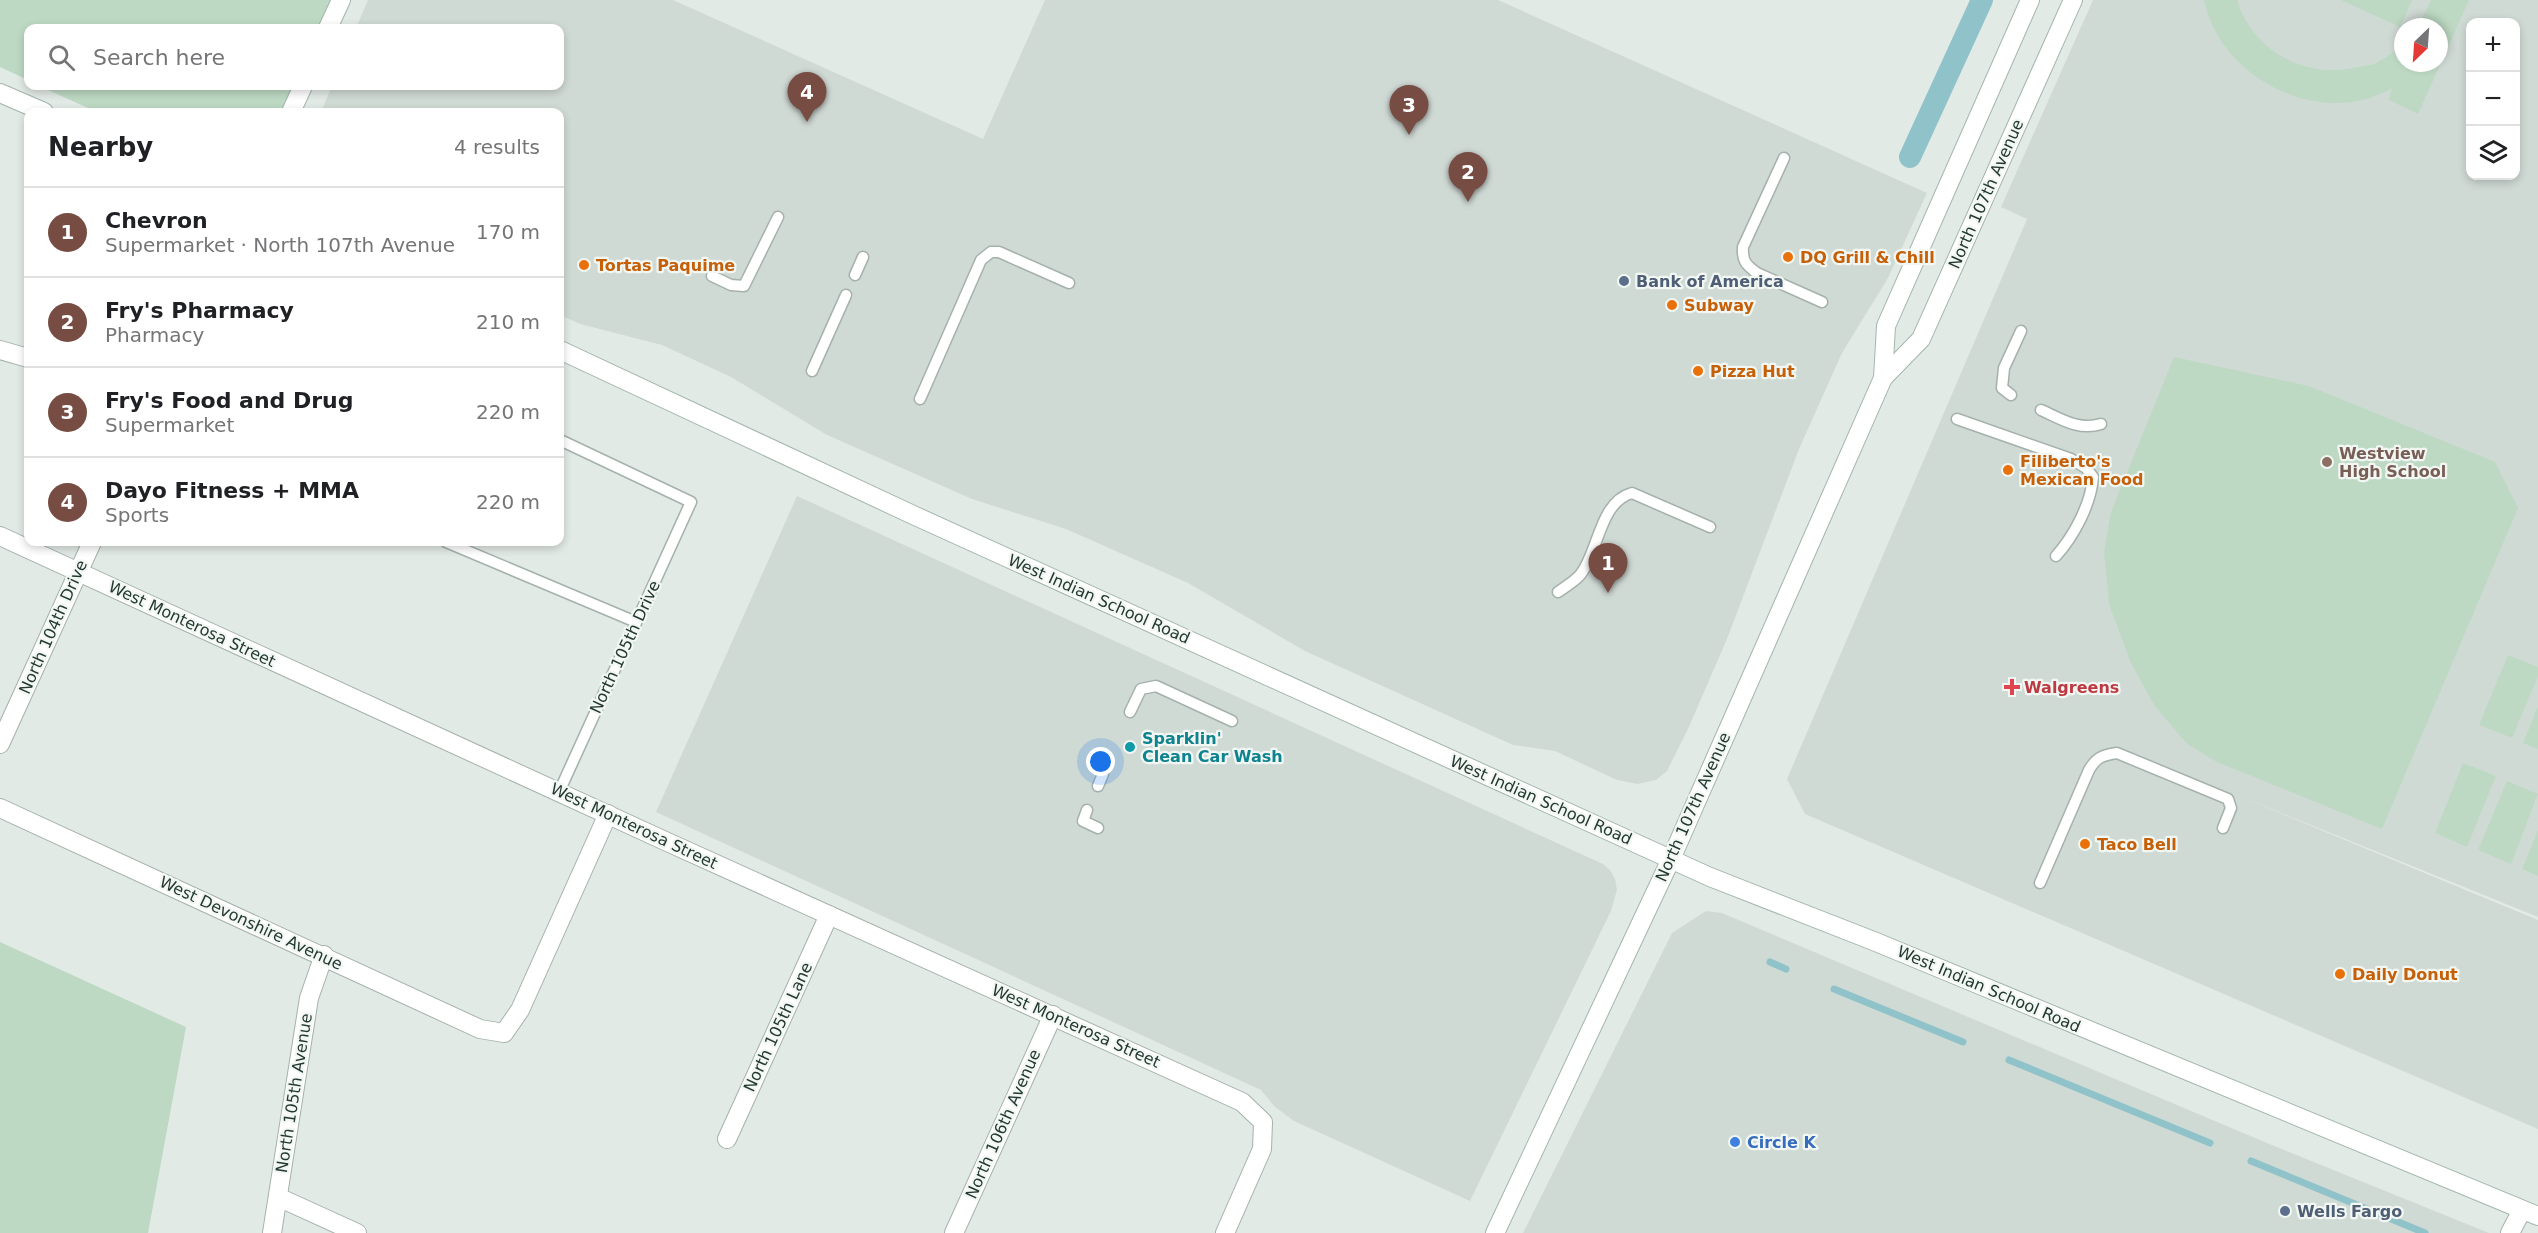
<!DOCTYPE html>
<html lang="en">
<head>
<meta charset="utf-8">
<style>
  :root { --surface:#fff; --page:#f2f2f2; --text:#202124; --muted:#757577; --line:#e0e0e0; --accent:#774c43 }
  body { margin:0; font-family:"DejaVu Sans",sans-serif; background:var(--page); color:var(--text) }
  .controls { position:absolute; right:18px; top:18px; display:grid; overflow:hidden; border-radius:12px; box-shadow:0 3px 9px #0003 }
  .controls button { width:54px; height:54px; display:grid; place-items:center; padding:0; border:0; border-bottom:2px solid var(--line); background:var(--surface); color:var(--text); font:30px sans-serif }
  .compass { position:absolute; left:2394px; top:18px; width:54px; height:54px; border-radius:50%; background:var(--surface); box-shadow:0 3px 9px #0003; rotate:205deg }
  .you { position:absolute; left:1101px; top:762px; width:21px; height:21px; margin:-15px; border:4px solid #fff; border-radius:50%; background:#1a73e8; box-shadow:0 0 0 9px #1a73e833 }
  .badge { display:grid; place-items:center; width:39px; height:39px; border-radius:50%; background:var(--accent); color:#fff; font-size:20px; font-weight:700 }
  .pin { position:absolute; translate:-50% -50px; filter:drop-shadow(0 2px 3px #0008) }
  .pin::after { content:''; position:absolute; top:32px; width:21px; height:18px; background:inherit; clip-path:polygon(0 0,100% 0,50% 100%) }
  .list { margin:0; padding:0; list-style:none }
  h2 { display:flex; justify-content:space-between; align-items:center; height:78px; margin:0; padding:0 24px; font-size:26px }
  h2 small { font-size:20px; font-weight:400; color:var(--muted) }
  .list li { display:grid; grid-template-columns:39px 1fr auto; gap:18px; align-items:center; box-sizing:border-box; height:90px; padding:0 24px; border-top:2px solid var(--line) }
  .list b { display:block; font-size:22px; white-space:nowrap }
  .list p { margin:0; font-size:20px; white-space:nowrap; color:var(--muted) }
  .list em { font-size:20px; font-style:normal; color:var(--muted) }
  .icon { flex:none; width:33px; height:33px; fill:none; stroke:currentColor; stroke-width:2; stroke-linecap:round; stroke-linejoin:round }
  .map { position:relative; flex:none; width:2538px; height:1233px; overflow:hidden }
  .search { position:absolute; background:var(--surface); box-shadow:0 3px 9px #0003; left:24px; top:24px; width:540px; height:66px; display:flex; align-items:center; gap:15px; box-sizing:border-box; padding:0 21px; border-radius:12px; color:var(--muted); font-size:22px }
  .panel { position:absolute; background:var(--surface); box-shadow:0 3px 9px #0003; left:24px; top:108px; width:540px; height:438px; border-radius:12px }
  .map>svg:first-child { display:block }
  .built { fill:#d0dad5; fill-rule:evenodd }
  .green { fill:#bdd9c3 }
  .lines { fill:none; stroke-linecap:round; stroke-linejoin:round }
  .stream { stroke:#90c3c9; stroke-width:7 }
  .canal { stroke:#90c3c9; stroke-width:22 }
  .lane-casing { stroke:#a5b1ac; stroke-width:13 }
  .street-casing { stroke:#a5b1ac; stroke-width:20 }
  .secondary-casing { stroke:#a2b5ad; stroke-width:20 }
  .lane { stroke:#fff; stroke-width:10 }
  .street { stroke:#fff; stroke-width:18 }
  .secondary { stroke:#fff; stroke-width:18 }
  .food-dot { fill:#e8710a; stroke:#f2f7f4; stroke-width:2 }
  .service-dot { fill:#5c6f8a; stroke:#f2f7f4; stroke-width:2 }
  .education-dot { fill:#8d6e63; stroke:#f2f7f4; stroke-width:2 }
  .health-dot { fill:#e0444e; stroke:#f2f7f4; stroke-width:2 }
  .culture-dot { fill:#0f9aa8; stroke:#f2f7f4; stroke-width:2 }
  .shop-dot { fill:#3f7fe0; stroke:#f2f7f4; stroke-width:2 }
  .labels { text-anchor:middle; dominant-baseline:central; stroke-width:4.5; stroke-linejoin:round; paint-order:stroke }
  .street-label { font-size:16px; fill:#243932; stroke:#f2f7f4 }
  .food-label { font-size:16px; font-weight:bold; fill:#c56008; stroke:#f2f7f4; text-anchor:start }
  .service-label { font-size:16px; font-weight:bold; fill:#4e5e75; stroke:#f2f7f4; text-anchor:start }
  .education-label { font-size:16px; font-weight:bold; fill:#785e54; stroke:#f2f7f4; text-anchor:start }
  .health-label { font-size:16px; font-weight:bold; fill:#be3a42; stroke:#f2f7f4; text-anchor:start }
  .culture-label { font-size:16px; font-weight:bold; fill:#0d838f; stroke:#f2f7f4; text-anchor:start }
  .shop-label { font-size:16px; font-weight:bold; fill:#366cbe; stroke:#f2f7f4; text-anchor:start }
</style>
</head>
<body>
<div class="map">
<svg width="2538" height="1233" viewBox="0 0 2538 1233">
  <rect width="100%" height="100%" fill="#e2eae6"/>
  <g class="built">
    <path d="M 368,0 L 673,0 L 983,139 L 1045,0 L 1498,0 L 1927,193 L 1888,278 L 1842,353 L 1799,449 L 1727,639 L 1688,729 L 1667,771 L 1656,780 L 1638,784 L 1617,780 L 1555,751 L 1513,745 L 1305,651 L 1188,583 L 1066,529 L 972,499 L 827,435 L 731,377 L 662,345 L 580,324 L 560,315 L 560,112 L 321,112 L 332,86 L 560,86 L 560,28 L 356,28 Z"/>
    <path d="M 2093,0 L 2538,0 L 2538,917 L 2239,796 L 2538,920 L 2538,1129 L 1805,814 L 1787,779 L 2027,219 L 2001,207 ZM 2470,22 L 2516,22 L 2516,176 L 2470,176 ZM 2403,27 L 2439,27 L 2439,63 L 2403,63 Z"/>
    <path d="M 797,496 L 1603,864 L 1610,870 L 1615,879 L 1617,890 L 1611,911 L 1470,1201 L 1294,1121 L 1275,1107 L 1261,1090 L 656,812 Z"/>
    <path d="M 1706,911 L 1722,913 L 2267,1143 L 2489,1233 L 1523,1233 L 1672,933 Z"/>
  </g>
  <g class="green">
    <path d="M 0,0 L 341,0 L 328,28 L 28,28 L 28,80 L 0,67 Z"/>
    <path d="M 2204,0 L 2237,0 C 2253,51 2304,78 2354,68 C 2361,66 2370,66 2376,63 C 2385,58 2395,51 2403,45 L 2403,63 L 2439,63 L 2439,27 L 2418,27 L 2431,0 L 2469,0 L 2418,114 L 2389,100 L 2392,88 C 2322,130 2220,79 2204,0 Z"/>
    <path d="M 2341,0 L 2412,0 L 2400,27 Z"/>
    <path d="M 39,86 L 303,86 L 291,112 L 97,112 Z"/>
    <path d="M 2174,357 L 2309,386 L 2495,462 L 2518,508 L 2382,829 L 2217,762 L 2187,744 L 2154,705 L 2130,661 L 2109,604 L 2104,552 L 2111,512 Z"/>
    <path d="M 2508,655 L 2538,667 L 2538,676 L 2512,738 L 2479,725 Z"/>
    <path d="M 2538,706 L 2538,749 L 2523,743 Z"/>
    <path d="M 2463,763 L 2496,776 L 2467,847 L 2435,833 Z"/>
    <path d="M 2507,781 L 2538,794 L 2511,864 L 2478,850 Z"/>
    <path d="M 2538,830 L 2538,876 L 2522,869 Z"/>
    <path d="M 0,942 L 186,1027 L 148,1233 L 0,1233 Z"/>
  </g>
  <g class="lines">
    <g class="stream">
      <path d="M 1770,962 L 1786,969"/>
      <path d="M 1834,989 L 1963,1042"/>
      <path d="M 2009,1060 L 2210,1143"/>
      <path d="M 2251,1161 L 2425,1233"/>
    </g>
    <path class="canal" d="M 1910,157 L 1982,0"/>
    <defs>
      <g id="lane">
        <path d="M 1784,158 L 1743,247 C 1742,261 1746,265 1757,273 L 1822,302"/>
        <path d="M 855,275 L 863,257"/>
        <path d="M 712,276 L 731,285 L 744,286 L 778,217"/>
        <path d="M 812,371 L 846,295"/>
        <path d="M 2011,395 L 2002,388 L 2004,368 L 2021,331"/>
        <path d="M 920,399 L 981,260 L 991,252 L 999,252 L 1069,283"/>
        <path d="M 2041,410 C 2061,419 2079,431 2101,424"/>
        <path d="M 1957,419 L 2071,459 L 2086,468 L 2093,477 C 2091,504 2074,536 2056,556"/>
        <path d="M 446,542 L 636,622"/>
        <path d="M 1558,592 C 1565,587 1575,581 1580,575 C 1599,552 1599,502 1632,493 L 1710,527"/>
        <path d="M 1130,712 L 1141,689 L 1156,686 L 1232,721"/>
        <path d="M 1098,786 L 1103,774"/>
        <path d="M 559,792 L 691,502 L 560,440"/>
        <path d="M 1087,810 L 1083,821 L 1098,828"/>
        <path d="M 2040,883 L 2089,770 C 2096,758 2102,755 2117,753 L 2228,799 L 2231,808 L 2223,828"/>
      </g>
      <g id="street">
        <path d="M 0,350 L 28,358"/>
        <path d="M 0,536 L 663,840 L 1242,1102 L 1263,1122 L 1262,1149 L 1225,1233"/>
        <path d="M 0,744 L 92,542"/>
        <path d="M 0,808 L 480,1029 L 504,1033 L 520,1010 L 608,814"/>
        <path d="M 727,1139 L 829,915"/>
        <path d="M 278,1197 L 357,1233"/>
        <path d="M 272,1233 L 309,998 L 324,955"/>
        <path d="M 954,1233 L 1053,1015"/>
        <path d="M 2510,1233 L 2522,1210"/>
      </g>
      <g id="secondary">
        <path d="M 328,28 L 341,0"/>
        <path d="M 0,93 L 44,112"/>
        <path d="M 291,112 L 303,86"/>
        <path d="M 560,350 L 911,514 L 1710,877 L 1876,942 L 2538,1216"/>
        <path d="M 1883,378 L 1886,326 L 2030,0"/>
        <path d="M 1495,1233 L 1671,859 L 1883,378 L 1921,339 L 2073,0"/>
      </g>
    </defs>
    <use href="#lane" class="lane-casing"/>
    <use href="#street" class="street-casing"/>
    <use href="#secondary" class="secondary-casing"/>
    <use href="#lane" class="lane"/>
    <use href="#street" class="street"/>
    <use href="#secondary" class="secondary"/>
  </g>
  <g class="food-dot">
    <circle cx="1788" cy="257" r="6"/>
    <circle cx="584" cy="265" r="6"/>
    <circle cx="1672" cy="305" r="6"/>
    <circle cx="1698" cy="371" r="6"/>
    <circle cx="2008" cy="470" r="6"/>
    <circle cx="2085" cy="844" r="6"/>
    <circle cx="2340" cy="974" r="6"/>
  </g>
  <g class="service-dot">
    <circle cx="1624" cy="281" r="6"/>
    <circle cx="2285" cy="1211" r="6"/>
  </g>
  <circle class="education-dot" cx="2327" cy="462" r="6"/>
  <path class="health-dot" d="M2009 678h6v6h6v6h-6v6h-6v-6h-6v-6h6z"/>
  <circle class="culture-dot" cx="1130" cy="747" r="6"/>
  <circle class="shop-dot" cx="1735" cy="1142" r="6"/>
  <g class="labels">
    <g class="street-label">
      <text transform="translate(1986 194) rotate(-66)">North 107th Avenue</text>
      <text transform="translate(1099 599) rotate(24)">West Indian School Road</text>
      <text transform="translate(192 624) rotate(25)">West Monterosa Street</text>
      <text transform="translate(53 627) rotate(-66)">North 104th Drive</text>
      <text transform="translate(625 647) rotate(-65)">North 105th Drive</text>
      <text transform="translate(1541 800) rotate(24)">West Indian School Road</text>
      <text transform="translate(1693 807) rotate(-66)">North 107th Avenue</text>
      <text transform="translate(634 826) rotate(25)">West Monterosa Street</text>
      <text transform="translate(251 923) rotate(25)">West Devonshire Avenue</text>
      <text transform="translate(1989 989) rotate(23)">West Indian School Road</text>
      <text transform="translate(1076 1026) rotate(24)">West Monterosa Street</text>
      <text transform="translate(778 1027) rotate(-65)">North 105th Lane</text>
      <text transform="translate(294 1093) rotate(-81)">North 105th Avenue</text>
      <text transform="translate(1003 1124) rotate(-66)">North 106th Avenue</text>
    </g>
    <g class="food-label">
      <text x="1800" y="257">DQ Grill &amp; Chill</text>
      <text x="596" y="265">Tortas Paquime</text>
      <text x="1684" y="305">Subway</text>
      <text x="1710" y="371">Pizza Hut</text>
      <text x="2020" y="461">Filiberto's<tspan x="2020" dy="18">Mexican Food</tspan></text>
      <text x="2097" y="844">Taco Bell</text>
      <text x="2352" y="974">Daily Donut</text>
    </g>
    <g class="service-label">
      <text x="1636" y="281">Bank of America</text>
      <text x="2297" y="1211">Wells Fargo</text>
    </g>
    <g class="education-label">
      <text x="2339" y="453">Westview<tspan x="2339" dy="18">High School</tspan></text>
    </g>
    <g class="health-label">
      <text x="2024" y="687">Walgreens</text>
    </g>
    <g class="culture-label">
      <text x="1142" y="738">Sparklin'<tspan x="1142" dy="18">Clean Car Wash</tspan></text>
    </g>
    <g class="shop-label">
      <text x="1747" y="1142">Circle K</text>
    </g>
  </g>
</svg>
<div class="controls">
<button>+</button>
<button>−</button>
<button><svg class="icon" aria-label="layers" viewBox="0 0 24 24"><path d="M12 4l9 5-9 5-9-5zM3 14l9 5 9-5"/></svg></button>
</div>
<svg class="compass" viewBox="-18 -18 36 36"><path d="M0-13l5 13h-10z" fill="#e53935"/><path d="M0 13l5-13h-10z" fill="#757577"/></svg>
<div class="you"></div>
<div class="pin badge" style="left:1608px;top:593px">1</div>
<div class="pin badge" style="left:1468px;top:202px">2</div>
<div class="pin badge" style="left:1409px;top:135px">3</div>
<div class="pin badge" style="left:807px;top:122px">4</div>
<div class="search"><svg class="icon" aria-label="search" viewBox="0 0 24 24"><circle cx="10" cy="10" r="6"/><path d="M15 15l6 6"/></svg>Search here</div>
<section class="panel">
<h2>Nearby<small>4 results</small></h2>
<ul class="list">
<li><span class="badge">1</span><div><b>Chevron</b><p>Supermarket · North 107th Avenue</p></div><em>170 m</em></li>
<li><span class="badge">2</span><div><b>Fry's Pharmacy</b><p>Pharmacy</p></div><em>210 m</em></li>
<li><span class="badge">3</span><div><b>Fry's Food and Drug</b><p>Supermarket</p></div><em>220 m</em></li>
<li><span class="badge">4</span><div><b>Dayo Fitness + MMA</b><p>Sports</p></div><em>220 m</em></li>
</ul>
</section>
</div>
</body>
</html>
